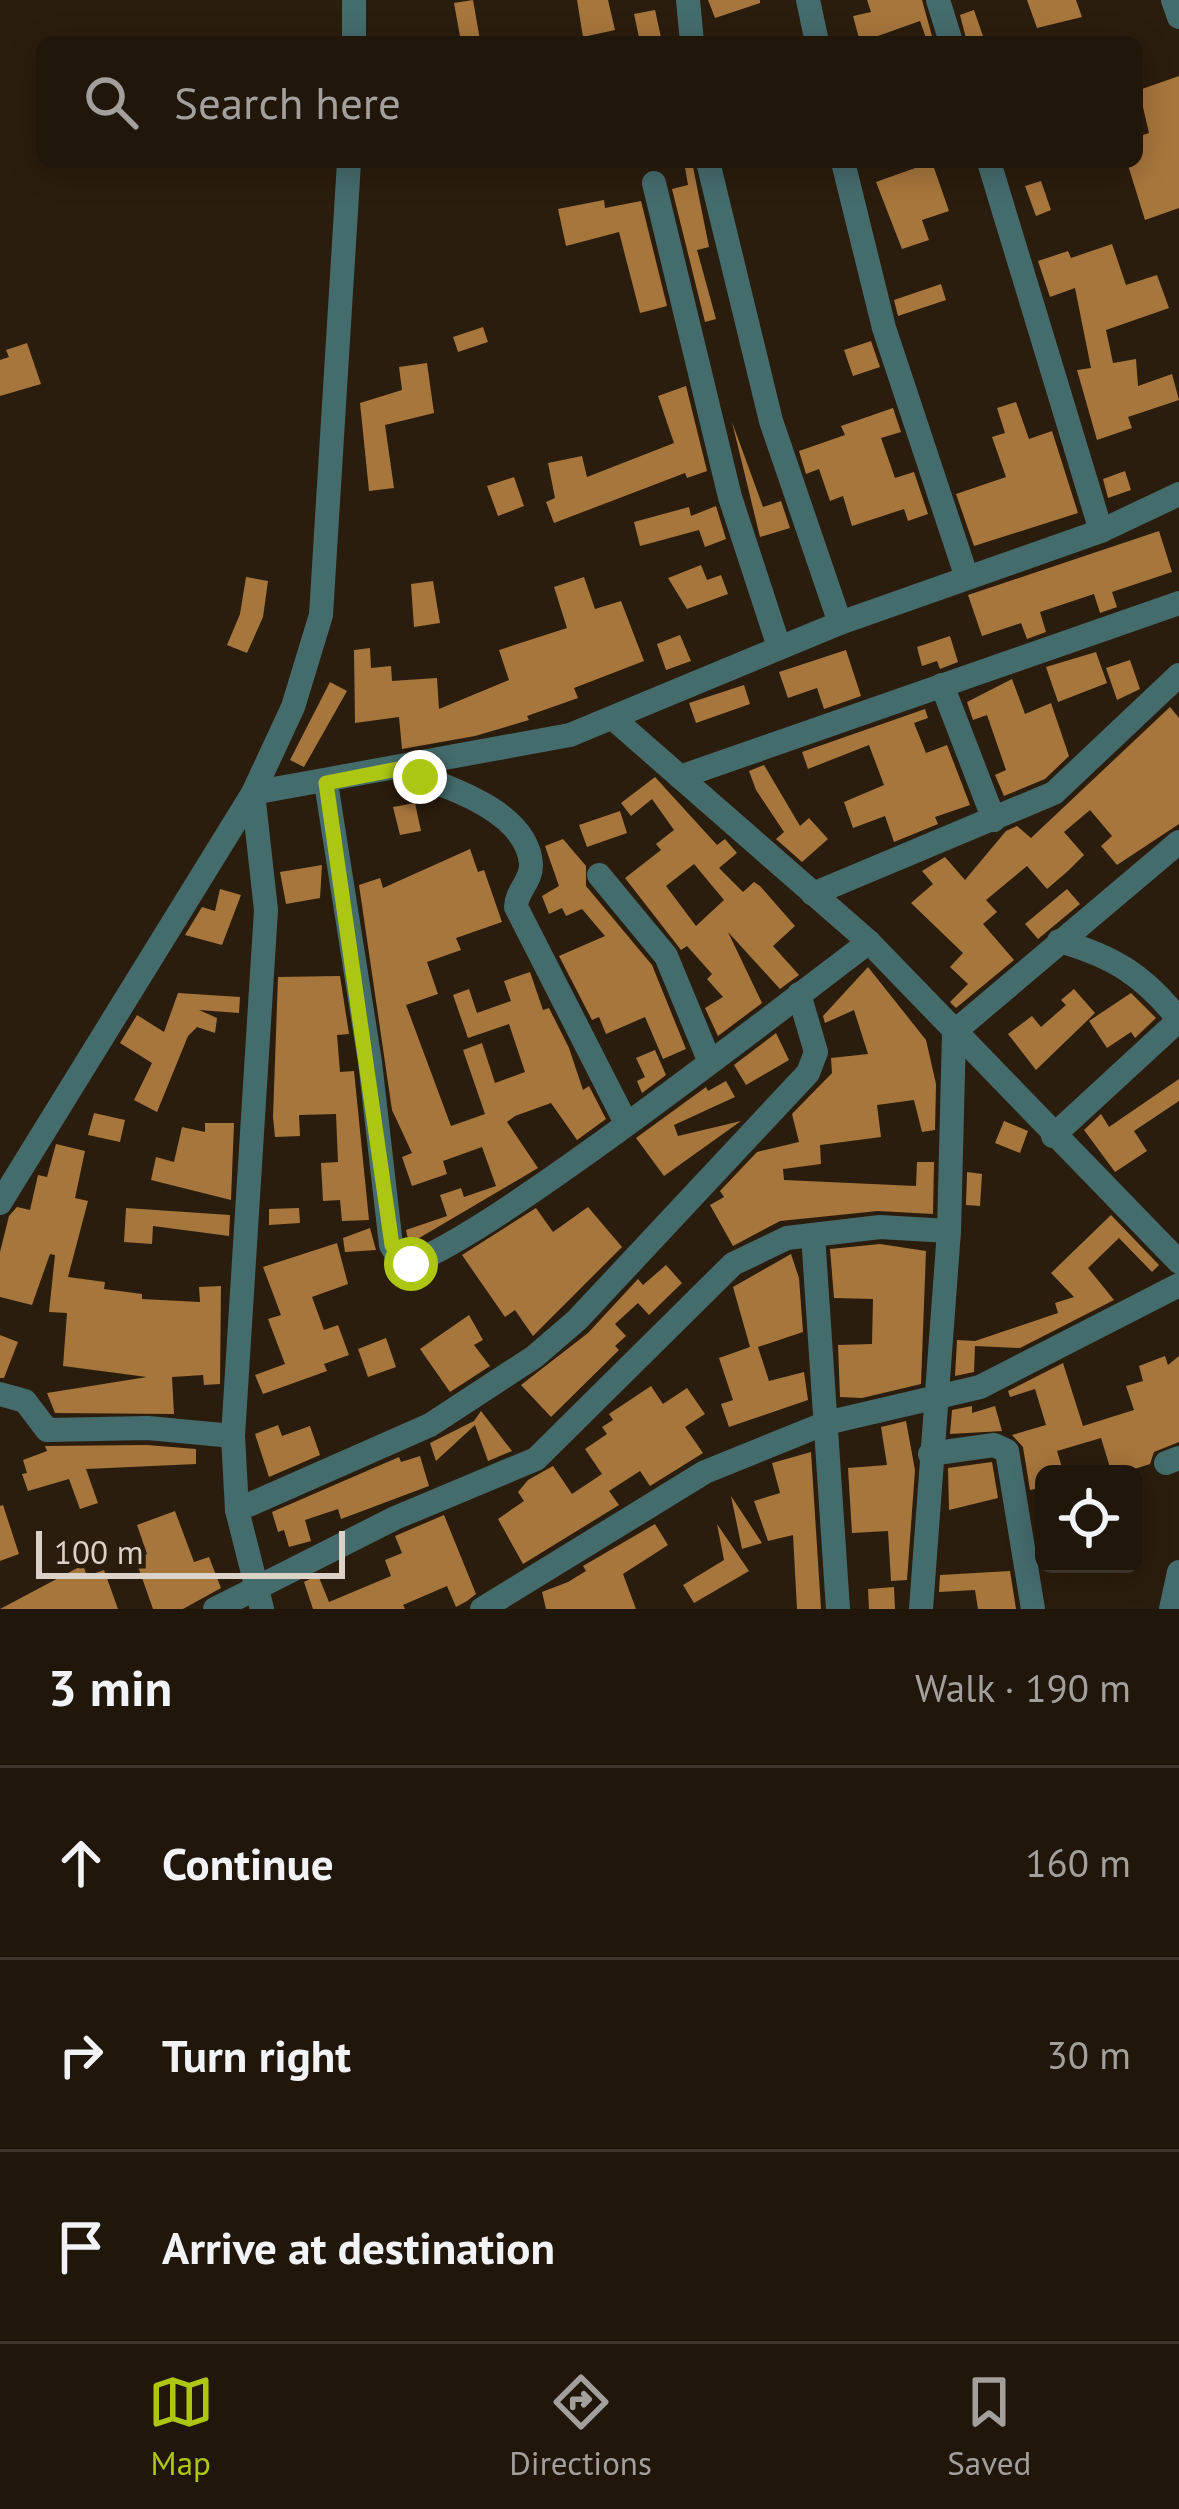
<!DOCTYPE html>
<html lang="en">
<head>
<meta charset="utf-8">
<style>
  :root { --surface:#20160a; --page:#281f13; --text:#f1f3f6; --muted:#a29f9c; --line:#3d352b; --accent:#acc611 }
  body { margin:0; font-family:"PT Sans",sans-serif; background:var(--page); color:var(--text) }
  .controls { position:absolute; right:36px; bottom:36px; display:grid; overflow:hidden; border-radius:18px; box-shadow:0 6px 30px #0003 }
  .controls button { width:108px; height:108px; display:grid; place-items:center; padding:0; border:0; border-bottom:3px solid var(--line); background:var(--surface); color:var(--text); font:60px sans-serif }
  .scale { position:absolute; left:36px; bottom:30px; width:309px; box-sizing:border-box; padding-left:12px; border:6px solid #dbd1c7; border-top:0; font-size:33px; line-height:42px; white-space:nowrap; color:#dbd1c7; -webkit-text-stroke:9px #2b1d0d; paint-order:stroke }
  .stop { position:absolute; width:36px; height:36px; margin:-27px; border:9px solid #acc611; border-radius:50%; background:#fff }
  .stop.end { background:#acc611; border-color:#fff; box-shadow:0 3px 12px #0008 }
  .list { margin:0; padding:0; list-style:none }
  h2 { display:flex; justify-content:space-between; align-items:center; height:156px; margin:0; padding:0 48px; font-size:51px }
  h2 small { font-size:39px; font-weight:400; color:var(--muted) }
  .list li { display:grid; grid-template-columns:78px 1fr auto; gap:36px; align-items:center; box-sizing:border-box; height:192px; padding:0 48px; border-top:3px solid var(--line) }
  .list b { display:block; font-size:45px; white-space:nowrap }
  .list em { font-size:39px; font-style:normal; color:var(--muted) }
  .icon { flex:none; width:66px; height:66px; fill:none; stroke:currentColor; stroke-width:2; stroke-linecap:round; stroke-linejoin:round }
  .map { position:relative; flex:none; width:1179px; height:1609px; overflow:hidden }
  .search { position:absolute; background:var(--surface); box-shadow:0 6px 30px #0003; left:36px; right:36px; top:36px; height:132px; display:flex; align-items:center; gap:30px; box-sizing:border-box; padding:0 42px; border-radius:18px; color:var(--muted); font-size:45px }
  .sheet { height:732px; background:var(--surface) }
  nav { display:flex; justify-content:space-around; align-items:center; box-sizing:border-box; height:168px; border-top:3px solid var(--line); background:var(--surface); font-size:33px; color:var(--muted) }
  nav a { display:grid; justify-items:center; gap:6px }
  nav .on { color:var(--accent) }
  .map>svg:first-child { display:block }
  .building { fill:#a7763c; fill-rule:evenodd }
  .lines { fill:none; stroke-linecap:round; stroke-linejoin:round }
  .minor { stroke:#456c6d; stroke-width:24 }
  .tertiary { stroke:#456c6d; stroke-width:24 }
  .route { stroke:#acc611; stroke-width:15 }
</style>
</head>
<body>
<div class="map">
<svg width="1179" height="1609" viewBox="0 0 1179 1609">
  <rect width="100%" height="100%" fill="#2b1d0d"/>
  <g class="building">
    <path d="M 473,0 L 480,40 L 461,42 L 454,3 Z"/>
    <path d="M 577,0 L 608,0 L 615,30 L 583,37 Z"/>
    <path d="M 708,0 L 760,0 L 760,3 L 715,18 Z"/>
    <path d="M 867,0 L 922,0 L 932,36 L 926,38 L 920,21 L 875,37 L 877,42 L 860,42 L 853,16 L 871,12 Z"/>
    <path d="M 1027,0 L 1076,0 L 1082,17 L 1037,28 Z"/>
    <path d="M 655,10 L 662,42 L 640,42 L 634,14 Z"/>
    <path d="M 974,10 L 985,42 L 967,42 L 960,15 Z"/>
    <path d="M 1179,76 L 1179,208 L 1145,220 L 1127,162 L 1137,162 L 1137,137 L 1149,133 L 1139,90 Z"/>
    <path d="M 684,162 L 692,162 L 709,247 L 697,250 L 716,319 L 705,322 L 672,189 L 688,185 Z"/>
    <path d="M 932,162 L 949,211 L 922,220 L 929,240 L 902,249 L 876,182 Z"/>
    <path d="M 1041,181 L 1051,210 L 1036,216 L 1025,186 Z"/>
    <path d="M 604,200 L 605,208 L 641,201 L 667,306 L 640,313 L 619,232 L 566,246 L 558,209 Z"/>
    <path d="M 1112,244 L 1126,285 L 1157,275 L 1169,308 L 1106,330 L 1113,363 L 1136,359 L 1138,386 L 1172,374 L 1179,400 L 1128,417 L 1132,428 L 1097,440 L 1077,370 L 1091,368 L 1075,288 L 1050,297 L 1038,261 L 1068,251 L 1071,258 Z"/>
    <path d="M 941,284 L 946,300 L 898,316 L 894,300 Z"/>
    <path d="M 483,327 L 488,342 L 458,352 L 453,337 Z"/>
    <path d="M 871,341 L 880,367 L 853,376 L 844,350 Z"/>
    <path d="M 27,343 L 41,384 L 0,396 L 0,360 L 9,357 L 6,350 Z"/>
    <path d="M 427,363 L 434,413 L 385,425 L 394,488 L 369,491 L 360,403 L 402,390 L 399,367 Z"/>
    <path d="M 686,386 L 707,471 L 687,478 L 685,473 L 554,523 L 546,502 L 555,498 L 548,463 L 582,456 L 587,477 L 674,443 L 658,396 Z"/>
    <path d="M 1016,402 L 1029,439 L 1052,431 L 1078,513 L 974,546 L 956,494 L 1006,477 L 992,437 L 1005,433 L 997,408 Z"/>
    <path d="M 893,408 L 901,432 L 881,438 L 895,478 L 914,472 L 928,514 L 908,521 L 904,509 L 852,526 L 843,496 L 830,501 L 819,469 L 806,474 L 799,451 L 845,435 L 841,426 Z"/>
    <path d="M 732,422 L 763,507 L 781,501 L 790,528 L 760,537 Z"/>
    <path d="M 1125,471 L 1131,490 L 1108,498 L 1103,479 Z"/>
    <path d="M 514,477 L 524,506 L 498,516 L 487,486 Z"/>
    <path d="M 716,506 L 726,539 L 705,547 L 699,530 L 640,546 L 634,522 L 689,507 L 691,516 Z"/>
    <path d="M 1159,531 L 1172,572 L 1112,592 L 1117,607 L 1100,613 L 1094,594 L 1040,612 L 1046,632 L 1027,639 L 1021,623 L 982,636 L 968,595 Z"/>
    <path d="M 701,565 L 707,580 L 721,575 L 728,594 L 687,609 L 668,578 Z"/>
    <path d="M 246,577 L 268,581 L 263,617 L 247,653 L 227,645 L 240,614 Z"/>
    <path d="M 584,577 L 595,609 L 621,601 L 644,661 L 574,688 L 578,698 L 527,716 L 529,720 L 475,736 L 402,749 L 399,717 L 355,723 L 354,650 L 370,648 L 371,668 L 391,666 L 392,681 L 437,678 L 439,709 L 509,680 L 499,650 L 567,628 L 554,587 Z"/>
    <path d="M 433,581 L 440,623 L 414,627 L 411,584 Z"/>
    <path d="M 680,635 L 691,661 L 666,670 L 657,644 Z"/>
    <path d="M 950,636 L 958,662 L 940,669 L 937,661 L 922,666 L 917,647 Z"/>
    <path d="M 846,650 L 861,696 L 824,709 L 817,688 L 788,698 L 779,672 Z"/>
    <path d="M 1096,652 L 1107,683 L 1058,702 L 1046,667 Z"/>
    <path d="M 1130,660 L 1140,689 L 1117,700 L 1106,668 Z"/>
    <path d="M 1012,679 L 1025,714 L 1051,703 L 1069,756 L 1045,779 L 1004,796 L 995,775 L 1006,770 L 987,715 L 973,720 L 967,702 Z"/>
    <path d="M 330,682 L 347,691 L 304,767 L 290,760 Z"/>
    <path d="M 744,685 L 750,704 L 696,723 L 689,703 Z"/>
    <path d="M 1170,707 L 1179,718 L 1179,824 L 1117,865 L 1101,846 L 1112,836 L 1090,810 L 1064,832 L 1084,855 L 1068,871 L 1047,889 L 1027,866 L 986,900 L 997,912 L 983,924 L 1014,960 L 956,1008 L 950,1002 L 968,984 L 950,967 L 963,953 L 911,903 L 933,884 L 922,871 L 945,857 L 965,880 L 1006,831 L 1017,826 L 1031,838 Z"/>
    <path d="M 925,709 L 928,718 L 914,723 L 926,753 L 947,745 L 970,805 L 935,817 L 938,824 L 894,842 L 885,816 L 853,828 L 844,802 L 884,785 L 869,745 L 808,769 L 802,752 Z"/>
    <path d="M 764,765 L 800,826 L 809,818 L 828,839 L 802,862 L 776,839 L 784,832 L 756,790 L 749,771 Z"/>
    <path d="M 655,777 L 717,845 L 725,839 L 737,853 L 719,868 L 743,892 L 754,882 L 760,886 L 795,926 L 773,946 L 799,975 L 780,989 L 728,932 L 762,1003 L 718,1036 L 705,1008 L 723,997 L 707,979 L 712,974 L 687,946 L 681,950 L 625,878 L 661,850 L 656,844 L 674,830 L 652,799 L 631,816 L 621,803 ZM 694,864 L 724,900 L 696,926 L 666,886 Z"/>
    <path d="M 415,803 L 421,831 L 400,835 L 393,807 Z"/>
    <path d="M 620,811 L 627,833 L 587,847 L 579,825 Z"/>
    <path d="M 563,839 L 586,866 L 586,886 L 652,965 L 686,1049 L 663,1059 L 645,1017 L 606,1034 L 599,1017 L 592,1020 L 559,956 L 605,936 L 582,909 L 566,916 L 562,908 L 549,914 L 542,896 L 559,886 L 545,846 Z"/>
    <path d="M 470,849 L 478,872 L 484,870 L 502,922 L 456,938 L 461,950 L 427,962 L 438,994 L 406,1005 L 451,1126 L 485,1114 L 463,1050 L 482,1043 L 495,1083 L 525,1072 L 509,1024 L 468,1038 L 453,995 L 469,989 L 477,1013 L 511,1001 L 504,981 L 530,972 L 543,1010 L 549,1008 L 569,1048 L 583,1090 L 589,1086 L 606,1119 L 577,1140 L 551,1103 L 515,1116 L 507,1122 L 538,1168 L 409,1244 L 406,1230 L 447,1216 L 440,1195 L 461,1188 L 464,1197 L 496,1186 L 482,1147 L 443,1161 L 447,1174 L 412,1186 L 402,1157 L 412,1153 L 392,1110 L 359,885 L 380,878 L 383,888 Z"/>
    <path d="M 322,865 L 320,898 L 286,904 L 280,872 Z"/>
    <path d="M 220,889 L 241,895 L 222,945 L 185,935 L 202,907 L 215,911 Z"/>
    <path d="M 1067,889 L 1080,904 L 1038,939 L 1025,924 Z"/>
    <path d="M 868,967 L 926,1040 L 936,1084 L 935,1130 L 922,1132 L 914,1100 L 877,1105 L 881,1137 L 820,1145 L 821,1164 L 783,1169 L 784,1180 L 916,1186 L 917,1162 L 934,1162 L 933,1214 L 878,1211 L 780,1221 L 733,1246 L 710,1205 L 724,1197 L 720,1191 L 757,1152 L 799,1142 L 792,1114 L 832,1073 L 831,1058 L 868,1054 L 854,1010 L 825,1023 L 823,1016 Z"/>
    <path d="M 340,976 L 349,1034 L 337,1035 L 340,1072 L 354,1071 L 369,1220 L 342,1221 L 340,1200 L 323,1201 L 321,1163 L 338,1162 L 336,1114 L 299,1115 L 300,1136 L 275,1137 L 273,1117 L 278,977 Z"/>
    <path d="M 1074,989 L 1095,1013 L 1036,1070 L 1008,1034 L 1032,1016 L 1041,1027 L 1066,1005 L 1061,1000 Z"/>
    <path d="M 178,993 L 240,997 L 239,1013 L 199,1010 L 217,1018 L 215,1033 L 197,1027 L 188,1036 L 157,1112 L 134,1100 L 152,1063 L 120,1043 L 137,1015 L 164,1032 Z"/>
    <path d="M 1131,993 L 1156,1018 L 1135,1038 L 1131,1032 L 1107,1048 L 1089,1021 Z"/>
    <path d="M 776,1033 L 789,1060 L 746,1085 L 734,1065 Z"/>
    <path d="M 655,1050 L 666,1075 L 642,1093 L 637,1081 L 645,1077 L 636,1058 Z"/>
    <path d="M 1179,1079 L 1179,1101 L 1134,1131 L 1147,1151 L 1115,1172 L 1084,1130 L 1101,1114 L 1109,1127 Z"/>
    <path d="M 726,1081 L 735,1097 L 674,1125 L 678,1136 L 741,1121 L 664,1176 L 636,1138 L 706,1087 L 708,1091 Z"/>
    <path d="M 94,1113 L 125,1120 L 120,1142 L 88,1135 Z"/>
    <path d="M 1004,1121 L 1028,1131 L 1020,1153 L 995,1143 Z"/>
    <path d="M 205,1123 L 234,1123 L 231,1200 L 151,1180 L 156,1157 L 174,1162 L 182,1127 L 205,1132 Z"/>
    <path d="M 56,1144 L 85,1151 L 75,1198 L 88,1201 L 68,1277 L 105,1282 L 104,1289 L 142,1294 L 142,1299 L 200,1302 L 199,1287 L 221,1286 L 220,1384 L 204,1385 L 203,1375 L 172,1377 L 174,1414 L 55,1413 L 47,1393 L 147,1377 L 63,1366 L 67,1313 L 49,1312 L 55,1255 L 50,1254 L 32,1305 L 0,1297 L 0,1252 L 9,1216 L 17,1207 L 30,1210 L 38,1175 L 47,1177 Z"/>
    <path d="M 967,1172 L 982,1174 L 980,1206 L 966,1205 Z"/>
    <path d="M 588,1207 L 622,1247 L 533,1336 L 515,1310 L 505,1317 L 462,1255 L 536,1208 L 553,1232 Z"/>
    <path d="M 126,1208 L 230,1215 L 229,1236 L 153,1226 L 152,1244 L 124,1242 Z"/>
    <path d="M 299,1208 L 300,1223 L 269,1225 L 269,1209 Z"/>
    <path d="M 1111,1215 L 1159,1265 L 1152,1272 L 1119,1238 L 1088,1268 L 1114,1300 L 1020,1348 L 975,1346 L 974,1372 L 955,1376 L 957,1340 L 975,1341 L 1058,1313 L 1055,1303 L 1074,1297 L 1051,1273 Z"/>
    <path d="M 370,1228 L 376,1250 L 345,1252 L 343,1238 Z"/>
    <path d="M 337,1243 L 348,1284 L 312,1297 L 324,1330 L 338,1325 L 349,1355 L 324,1364 L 327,1371 L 263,1394 L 255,1375 L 285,1364 L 268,1319 L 281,1315 L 263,1267 Z"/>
    <path d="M 880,1244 L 926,1251 L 921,1384 L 862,1398 L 840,1397 L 838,1345 L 872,1344 L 873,1299 L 834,1298 L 830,1249 Z"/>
    <path d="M 791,1254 L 799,1278 L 803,1332 L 758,1347 L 769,1381 L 804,1372 L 808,1400 L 729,1427 L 721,1404 L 733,1400 L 719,1358 L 750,1347 L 733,1287 Z"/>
    <path d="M 666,1265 L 682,1283 L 649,1315 L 638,1303 L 615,1324 L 626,1336 L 615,1346 L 619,1350 L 551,1417 L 521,1385 L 588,1333 L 638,1279 L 643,1285 Z"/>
    <path d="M 469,1315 L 483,1340 L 474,1345 L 490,1366 L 450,1392 L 420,1349 Z"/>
    <path d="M 0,1335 L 18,1342 L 4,1378 L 0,1378 Z"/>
    <path d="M 386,1338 L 396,1367 L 368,1377 L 358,1349 Z"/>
    <path d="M 1165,1356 L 1168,1365 L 1179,1356 L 1179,1442 L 1154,1452 L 1150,1464 L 1119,1474 L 1112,1474 L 1101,1438 L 1057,1451 L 1064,1474 L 1044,1474 L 1044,1487 L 1030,1490 L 1023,1447 L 1012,1435 L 1046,1425 L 1035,1389 L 1010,1397 L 1008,1391 L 1063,1363 L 1083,1426 L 1134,1410 L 1126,1386 L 1143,1381 L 1139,1366 Z"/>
    <path d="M 651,1386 L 663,1404 L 687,1388 L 705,1414 L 685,1427 L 703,1453 L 650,1486 L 640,1471 L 609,1491 L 619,1505 L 523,1564 L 498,1519 L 524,1501 L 518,1492 L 528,1480 L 553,1466 L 572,1494 L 602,1474 L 585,1449 L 607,1434 L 602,1427 L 613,1420 L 609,1414 Z"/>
    <path d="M 972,1406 L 972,1413 L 995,1406 L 1002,1431 L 950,1434 L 952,1410 Z"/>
    <path d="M 481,1411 L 512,1451 L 488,1461 L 475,1425 L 436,1461 L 430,1443 L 474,1421 Z"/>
    <path d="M 906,1421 L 915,1470 L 907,1580 L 891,1581 L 888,1531 L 852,1533 L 848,1468 L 887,1465 L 881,1427 Z"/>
    <path d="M 278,1425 L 282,1436 L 310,1426 L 320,1455 L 269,1477 L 255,1434 Z"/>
    <path d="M 147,1445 L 196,1449 L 196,1464 L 86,1469 L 98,1503 L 80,1509 L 69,1479 L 28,1491 L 22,1474 L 27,1473 L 23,1460 L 47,1451 L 45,1446 Z"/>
    <path d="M 811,1452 L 821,1609 L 797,1609 L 793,1535 L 768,1541 L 754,1501 L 780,1493 L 772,1463 Z"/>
    <path d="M 420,1456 L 429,1486 L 341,1519 L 338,1509 L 305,1520 L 311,1541 L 289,1547 L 284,1530 L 278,1532 L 272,1512 L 399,1457 L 401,1462 Z"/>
    <path d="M 992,1462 L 998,1498 L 949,1510 L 948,1468 Z"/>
    <path d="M 731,1496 L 762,1543 L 742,1549 Z"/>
    <path d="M 3,1505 L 19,1554 L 0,1561 L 0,1506 Z"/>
    <path d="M 175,1511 L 194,1562 L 209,1557 L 221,1588 L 183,1609 L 153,1609 L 135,1558 L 147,1554 L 137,1525 Z"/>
    <path d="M 444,1515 L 476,1594 L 467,1601 L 456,1607 L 447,1586 L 403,1605 L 405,1609 L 313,1609 L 304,1582 L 318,1575 L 329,1602 L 391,1576 L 385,1560 L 402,1553 L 395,1536 Z"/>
    <path d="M 655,1524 L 668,1545 L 623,1574 L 636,1609 L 546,1609 L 542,1592 L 568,1582 L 586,1571 L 583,1566 Z"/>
    <path d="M 717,1524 L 749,1571 L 694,1603 L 683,1585 L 724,1560 Z"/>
    <path d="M 83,1565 L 87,1576 L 104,1570 L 118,1609 L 0,1609 Z"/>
    <path d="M 1010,1571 L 1016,1609 L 978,1609 L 975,1590 L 939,1592 L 940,1575 Z"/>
    <path d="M 894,1587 L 895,1609 L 869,1609 L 868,1589 Z"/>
  </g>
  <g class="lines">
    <g class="minor">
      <path d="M 688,0 L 692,42"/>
      <path d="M 808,0 L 817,42"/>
      <path d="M 938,0 L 951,42"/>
      <path d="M 1173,0 L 1179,17"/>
      <path d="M 708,162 L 771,421 L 840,623"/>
      <path d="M 843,162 L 884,328 L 966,575"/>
      <path d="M 989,162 L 1101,531"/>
      <path d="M 654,183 L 730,497 L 779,647"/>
      <path d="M 942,685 L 994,820"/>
      <path d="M 615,720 L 869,942 L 1179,1262"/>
      <path d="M 398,769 C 442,785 527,809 531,864 C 532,881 516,891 516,907 L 625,1121"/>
      <path d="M 680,777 L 1179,603"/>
      <path d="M 326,783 L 370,1062 L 391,1245 L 402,1264 C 456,1264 802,992 869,942"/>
      <path d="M 599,875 L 666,956 L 709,1060"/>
      <path d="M 813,894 L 1054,793 L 1179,675"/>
      <path d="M 1059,941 C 1113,956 1145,976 1179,1020"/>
      <path d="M 1053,1136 L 1179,1020"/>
      <path d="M 813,1235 L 838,1609"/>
      <path d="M 0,1394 L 25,1401 L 47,1430 L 148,1428 L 233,1436"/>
      <path d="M 930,1454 L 994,1445 L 1007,1451 L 1033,1609"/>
      <path d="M 1166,1463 L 1179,1458"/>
      <path d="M 237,1510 L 430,1425 L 534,1357 L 577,1320 L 808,1073 L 816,1052 L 799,994"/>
      <path d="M 215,1609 L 395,1518 L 536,1459 L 733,1264 L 787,1238 L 880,1227 L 949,1231"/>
      <path d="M 262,1609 L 237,1510 L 233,1436 L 266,910 L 253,793 L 570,735 L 840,623 L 1101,531 L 1179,494"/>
      <path d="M 482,1609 L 705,1472 L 826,1423 L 980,1387 L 1179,1285"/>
      <path d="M 921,1609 L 949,1231 L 954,1032 L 1179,842"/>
      <path d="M 1171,1609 L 1179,1572"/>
    </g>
    <g class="tertiary">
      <path d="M 354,42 L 354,0"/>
      <path d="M 0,1203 L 253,793 L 293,707 L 321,615 L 349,162"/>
    </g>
  </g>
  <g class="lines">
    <path class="route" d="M 411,1264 L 402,1264 L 392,1245 L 326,783 L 398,769 L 420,777"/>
  </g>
</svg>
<div class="controls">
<button><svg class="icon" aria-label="locate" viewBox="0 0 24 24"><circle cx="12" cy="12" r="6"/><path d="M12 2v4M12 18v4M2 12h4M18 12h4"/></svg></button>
</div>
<div class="scale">100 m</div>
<div class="stop" style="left:411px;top:1264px"></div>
<div class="stop end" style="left:420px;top:777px"></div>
<div class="search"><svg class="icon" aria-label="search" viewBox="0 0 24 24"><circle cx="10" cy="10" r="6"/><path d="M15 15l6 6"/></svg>Search here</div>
</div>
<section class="sheet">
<h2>3 min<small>Walk · 190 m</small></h2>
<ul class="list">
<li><svg class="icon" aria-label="ahead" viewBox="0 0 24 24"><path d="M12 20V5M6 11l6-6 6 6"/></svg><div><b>Continue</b></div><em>160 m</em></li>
<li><svg class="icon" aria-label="right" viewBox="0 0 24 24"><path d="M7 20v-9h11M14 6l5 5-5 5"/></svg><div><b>Turn right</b></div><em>30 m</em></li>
<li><svg class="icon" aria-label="arrive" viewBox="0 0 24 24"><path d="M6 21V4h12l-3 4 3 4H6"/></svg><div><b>Arrive at destination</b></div></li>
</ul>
</section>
<nav>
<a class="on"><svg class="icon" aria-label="map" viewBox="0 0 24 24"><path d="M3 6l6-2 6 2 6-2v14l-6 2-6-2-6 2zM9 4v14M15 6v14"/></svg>Map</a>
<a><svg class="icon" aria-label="directions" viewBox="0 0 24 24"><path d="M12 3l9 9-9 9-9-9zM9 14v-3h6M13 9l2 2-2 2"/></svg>Directions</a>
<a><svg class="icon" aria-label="saved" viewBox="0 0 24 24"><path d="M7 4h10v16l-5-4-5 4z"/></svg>Saved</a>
</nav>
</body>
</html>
